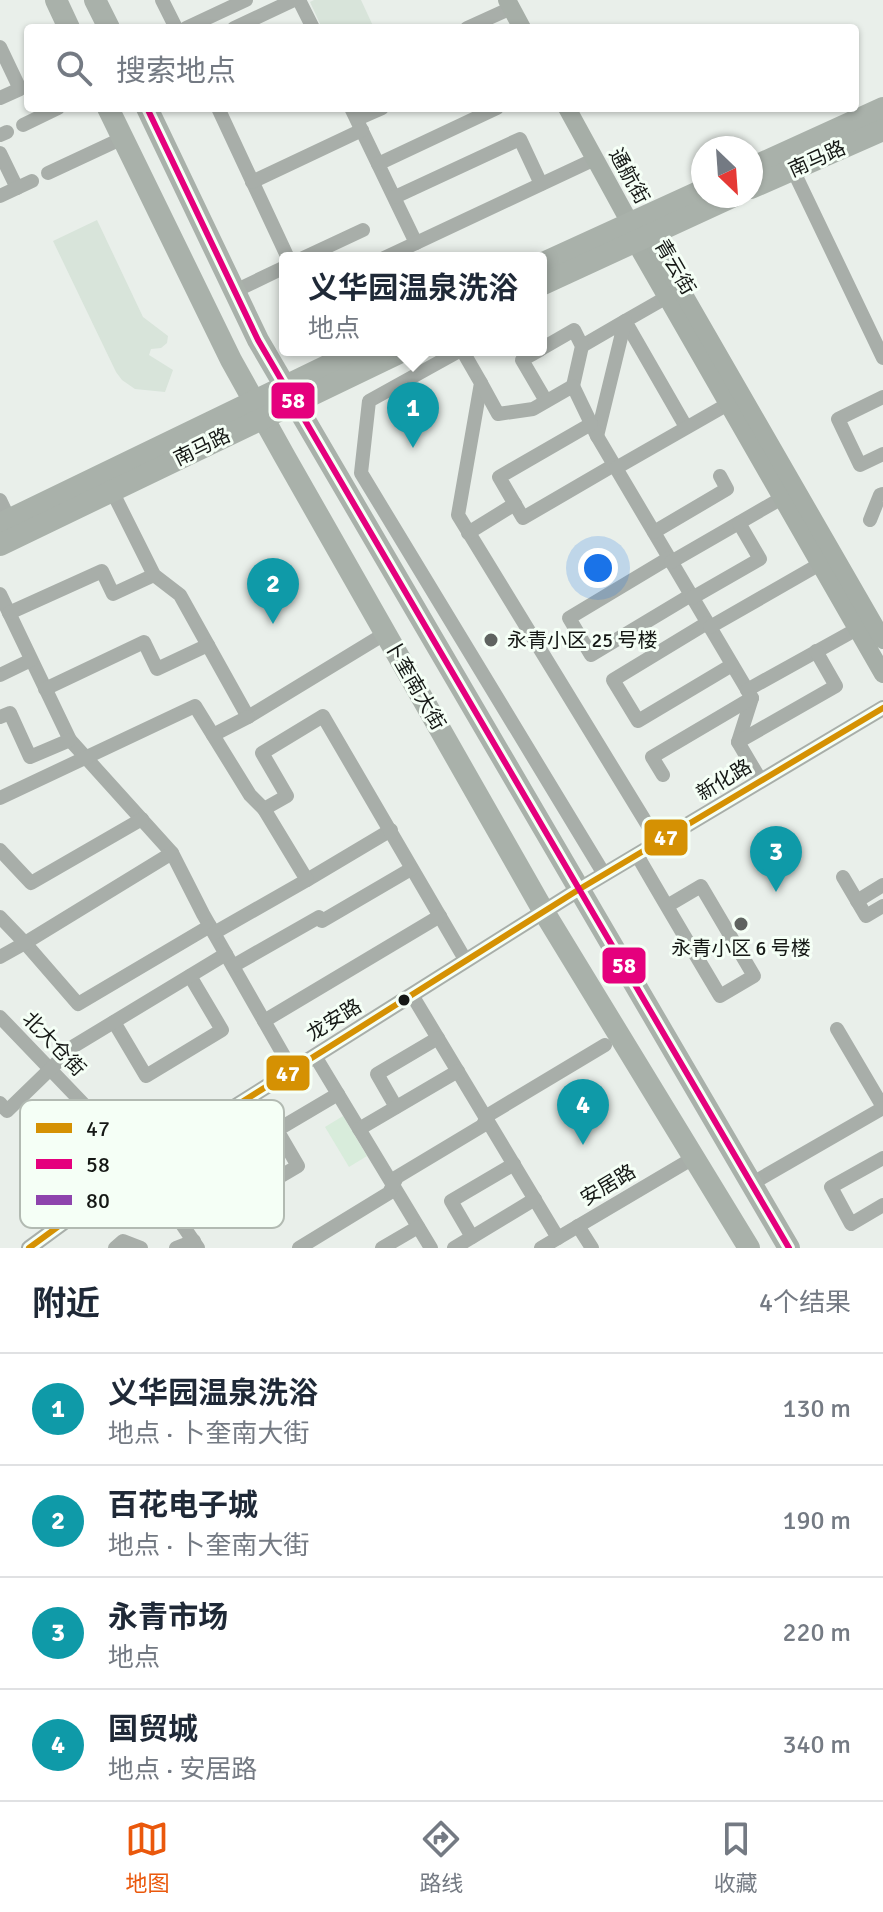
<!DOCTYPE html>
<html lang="zh">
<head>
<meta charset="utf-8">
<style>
  :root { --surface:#fff; --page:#f2f2f3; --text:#1f2937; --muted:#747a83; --line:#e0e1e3; --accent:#ea580c }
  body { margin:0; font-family:Signika,"Noto Sans SC",sans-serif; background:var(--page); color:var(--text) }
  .compass { position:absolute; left:691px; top:136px; width:72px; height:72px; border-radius:50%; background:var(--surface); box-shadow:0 2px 6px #0004; rotate:155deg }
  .you { position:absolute; left:598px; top:568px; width:28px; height:28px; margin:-20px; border:6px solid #fff; border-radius:50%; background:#1a73e8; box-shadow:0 0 0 12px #1a73e833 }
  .badge { display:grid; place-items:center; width:52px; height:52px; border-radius:50%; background:var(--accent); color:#fff; font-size:26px; font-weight:700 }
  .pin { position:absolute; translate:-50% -66px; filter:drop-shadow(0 2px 4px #0008) }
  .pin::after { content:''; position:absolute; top:42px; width:28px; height:24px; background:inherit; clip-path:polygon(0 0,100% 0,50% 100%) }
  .popup { position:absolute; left:279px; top:252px; width:268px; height:104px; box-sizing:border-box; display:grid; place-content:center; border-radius:8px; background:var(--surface); filter:drop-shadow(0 2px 6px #0005); font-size:26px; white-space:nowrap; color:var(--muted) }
  .popup b { font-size:30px; color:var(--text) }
  .popup::after { content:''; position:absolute; left:50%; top:100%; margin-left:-16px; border:16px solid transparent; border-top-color:var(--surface) }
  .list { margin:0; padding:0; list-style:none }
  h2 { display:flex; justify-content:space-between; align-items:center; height:104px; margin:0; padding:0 32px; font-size:34px }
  h2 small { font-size:26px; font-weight:400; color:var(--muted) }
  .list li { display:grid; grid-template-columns:52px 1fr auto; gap:24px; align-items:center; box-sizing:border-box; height:112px; padding:0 32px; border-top:2px solid var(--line) }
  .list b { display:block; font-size:30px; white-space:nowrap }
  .list p { margin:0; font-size:26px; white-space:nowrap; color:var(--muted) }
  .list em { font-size:26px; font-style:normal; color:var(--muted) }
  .icon { flex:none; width:44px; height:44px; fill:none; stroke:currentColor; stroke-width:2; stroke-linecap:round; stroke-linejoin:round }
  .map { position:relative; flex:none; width:883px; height:1248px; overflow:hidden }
  .search { position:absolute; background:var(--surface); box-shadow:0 2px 6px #0004; left:24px; right:24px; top:24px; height:88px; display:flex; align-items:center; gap:20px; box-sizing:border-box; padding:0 28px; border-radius:8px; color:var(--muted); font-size:30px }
  .sheet { height:552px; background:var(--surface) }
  nav { display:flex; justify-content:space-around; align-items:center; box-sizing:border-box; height:112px; border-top:2px solid var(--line); background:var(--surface); font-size:22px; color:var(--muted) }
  nav a { display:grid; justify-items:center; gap:4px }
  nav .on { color:var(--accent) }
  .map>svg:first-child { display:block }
  .built { fill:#d8e4da }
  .green { fill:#d8ecdb }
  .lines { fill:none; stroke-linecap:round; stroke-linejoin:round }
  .minor { stroke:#a8aea9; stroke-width:14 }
  .tertiary { stroke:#a8aea9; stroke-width:16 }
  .secondary { stroke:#a6aea7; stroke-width:18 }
  .primary { stroke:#a9b1aa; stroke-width:22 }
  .bus-1-casing { stroke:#f5fff6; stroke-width:12 }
  .bus-2-casing { stroke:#f5fff6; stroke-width:12 }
  .bus-1 { stroke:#d59103; stroke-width:6 }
  .bus-2 { stroke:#e5007d; stroke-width:6 }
  .poi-dot { fill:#5f6360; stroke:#f5fff6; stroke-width:3 }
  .bus-dot { fill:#151815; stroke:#f5fff6; stroke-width:3 }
  .labels { text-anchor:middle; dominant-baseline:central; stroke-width:6; stroke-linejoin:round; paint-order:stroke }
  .street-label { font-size:20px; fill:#151815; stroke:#f5fff6 }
  .poi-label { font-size:20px; fill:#151815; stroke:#f5fff6; text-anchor:start }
  .key { fill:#f5fff6; stroke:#b2bab2; stroke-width:2 }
  .key-label { font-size:22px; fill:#151815 }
  .line-badge { stroke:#f5fff6; stroke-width:3 }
  .badge-label { font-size:22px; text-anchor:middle; font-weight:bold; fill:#fff }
</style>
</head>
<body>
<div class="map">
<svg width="883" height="1248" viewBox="0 0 883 1248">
  <rect width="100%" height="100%" fill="#e9efea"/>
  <g class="built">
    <path d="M 314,0 L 361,0 L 374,28 L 322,28 L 310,2 Z"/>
    <path d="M 97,220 L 143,317 L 168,336 L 167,343 L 161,348 L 151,349 L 149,355 L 173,370 L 165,392 L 135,389 L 122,380 L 116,372 L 53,241 Z"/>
  </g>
  <path class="green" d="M 343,1116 L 367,1156 L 349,1167 L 325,1127 Z"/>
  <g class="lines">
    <g class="minor">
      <path d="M 162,0 L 176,28"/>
      <path d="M 299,0 L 313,28"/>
      <path d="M 186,28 L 246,0"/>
      <path d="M 234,28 L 294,0"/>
      <path d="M 467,28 L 511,8"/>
      <path d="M 0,47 L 20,89 L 0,98"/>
      <path d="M 218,108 L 288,258"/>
      <path d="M 351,108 L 416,243"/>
      <path d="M 357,119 L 382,108"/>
      <path d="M 23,125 L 58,108"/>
      <path d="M 0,135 L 7,132"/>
      <path d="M 0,153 L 17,188"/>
      <path d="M 378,164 L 497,108"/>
      <path d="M 793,170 L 883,358"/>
      <path d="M 48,173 L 123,138"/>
      <path d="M 252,182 L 362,130"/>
      <path d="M 0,196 L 32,181"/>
      <path d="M 395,197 L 520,139 L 541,184"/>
      <path d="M 303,258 L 363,230"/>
      <path d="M 384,258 L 595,159"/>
      <path d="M 235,291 L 285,267"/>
      <path d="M 667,297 L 625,321 L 686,427"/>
      <path d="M 582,346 L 625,321 L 597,436"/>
      <path d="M 541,349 L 574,330 L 582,346 L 573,386"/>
      <path d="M 461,350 L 369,401 L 361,473 L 604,874"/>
      <path d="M 462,350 L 481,383 L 458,515 L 658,842"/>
      <path d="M 540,350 L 522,360 L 546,401"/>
      <path d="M 481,383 L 498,414 L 533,409 L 573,386 L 597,436 L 752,698 L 738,742 L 761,781"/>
      <path d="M 883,397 L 838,419 L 860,465 L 883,454"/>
      <path d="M 591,424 L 499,477 L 523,518 L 614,465"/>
      <path d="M 616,468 L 728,404"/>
      <path d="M 112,491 L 154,575 L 180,595 L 248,717 L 386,633"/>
      <path d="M 0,500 L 9,519"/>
      <path d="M 870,520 L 880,495 L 883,494"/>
      <path d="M 654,532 L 727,489 L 720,476"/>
      <path d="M 468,533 L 515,504"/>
      <path d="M 669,558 L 569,618 L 591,655 L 691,595"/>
      <path d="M 671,562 L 782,498"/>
      <path d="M 0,594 L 70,740 L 172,853 L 203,914 L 292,1070"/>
      <path d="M 692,598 L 760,559 L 739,523"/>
      <path d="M 9,613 L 102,571 L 113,594 L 154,575"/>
      <path d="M 707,623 L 613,680 L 638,721 L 732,665"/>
      <path d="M 710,627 L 820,564"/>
      <path d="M 0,675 L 31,660"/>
      <path d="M 45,689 L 144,642 L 157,669 L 208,645"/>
      <path d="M 747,690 L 857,629"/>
      <path d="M 0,717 L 10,713 L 30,757 L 70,740"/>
      <path d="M 213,735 L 248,717"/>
      <path d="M 738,742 L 836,686 L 816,651"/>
      <path d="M 663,775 L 652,757 L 752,698"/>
      <path d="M 0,798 L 195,706 L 250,795 L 264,809"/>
      <path d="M 0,850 L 31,883 L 142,819"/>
      <path d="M 172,853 L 25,943 L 78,1004 L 210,926"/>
      <path d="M 637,855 C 664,902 692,949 720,996 L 754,976 L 701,886 L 667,906"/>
      <path d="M 843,877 L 866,916 L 883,906"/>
      <path d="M 307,880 L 391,830"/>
      <path d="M 857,901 L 883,885"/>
      <path d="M 0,917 L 25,943 L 0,957"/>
      <path d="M 214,933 L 307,880 L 264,809 L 287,796 L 262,753 L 323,716 L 466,961"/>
      <path d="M 233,966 L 319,917 L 322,921 L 411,869"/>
      <path d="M 412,995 L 558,1238"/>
      <path d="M 0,1017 L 142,1165 L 198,1248"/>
      <path d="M 264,1021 L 440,916"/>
      <path d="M 114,1022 L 146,1076 L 222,1030 L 190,976"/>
      <path d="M 837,1029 L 883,1107"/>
      <path d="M 315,1056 L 431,1248"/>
      <path d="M 0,1103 L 7,1111 L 74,1046 L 226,954"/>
      <path d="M 396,1107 L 377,1074 L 438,1038"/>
      <path d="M 359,1129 L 458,1071"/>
      <path d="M 277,1130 L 298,1166 L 237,1202 L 216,1166 L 338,1094"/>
      <path d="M 883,1158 L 831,1187 L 851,1224 L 883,1205"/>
      <path d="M 751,1184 L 883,1108"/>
      <path d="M 578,1226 L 592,1248"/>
      <path d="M 472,1237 L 451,1201 L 514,1164"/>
      <path d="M 115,1248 L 123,1241 L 141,1248"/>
      <path d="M 176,1248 L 194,1241"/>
      <path d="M 299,1248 L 389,1193 L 397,1177 L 482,1126 L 490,1114 L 605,1045"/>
      <path d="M 382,1248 L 418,1227"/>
      <path d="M 454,1248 L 535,1199"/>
      <path d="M 541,1248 L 695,1157"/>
    </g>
    <path class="tertiary" d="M 29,1248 L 142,1165 L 578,890 L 883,708"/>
    <g class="secondary">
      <path d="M 507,0 L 522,28"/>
      <path d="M 567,108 L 630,223 L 634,240 L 883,674"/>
      <path d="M 639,228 L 649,234 L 883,640"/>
    </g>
    <g class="primary">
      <path d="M 56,0 L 69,28"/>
      <path d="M 95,0 L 109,28"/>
      <path d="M 108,108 L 231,360 L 285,457 L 544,912 L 749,1248"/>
      <path d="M 147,108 L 258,340 L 789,1248"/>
      <path d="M 751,168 L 883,108"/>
      <path d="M 751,188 L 883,130"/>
      <path d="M 541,264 L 703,190"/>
      <path d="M 541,285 L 734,196"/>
      <path d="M 0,524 L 360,350"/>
      <path d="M 0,545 L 405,350"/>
    </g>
    <defs>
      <path id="bus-1" d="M 29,1248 L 142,1165 L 578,890 L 883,708"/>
      <path id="bus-2" d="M 147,108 L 258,340 L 789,1248"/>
    </defs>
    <use href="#bus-1" class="bus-1-casing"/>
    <use href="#bus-2" class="bus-2-casing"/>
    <use href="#bus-1" class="bus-1"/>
    <use href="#bus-2" class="bus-2"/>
  </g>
  <g class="poi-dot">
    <circle cx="491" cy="640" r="8"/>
    <circle cx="741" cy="924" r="8"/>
  </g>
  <circle class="bus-dot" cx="404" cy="1000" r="7"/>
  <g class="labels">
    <g class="street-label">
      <text transform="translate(817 159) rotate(-24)">南马路</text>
      <text transform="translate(629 176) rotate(61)">通航街</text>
      <text transform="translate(675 267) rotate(60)">青云街</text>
      <text transform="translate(202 447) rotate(-26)">南马路</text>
      <text transform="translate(415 685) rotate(60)">卜奎南大街</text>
      <text transform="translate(724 780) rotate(-31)">新化路</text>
      <text transform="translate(334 1020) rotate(-32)">龙安路</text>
      <text transform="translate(54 1044) rotate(46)">北大仓街</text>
      <text transform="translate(608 1185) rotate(-31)">安居路</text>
    </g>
    <g class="poi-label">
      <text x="507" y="640">永青小区 25 号楼</text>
      <text x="741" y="948" text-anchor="middle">永青小区 6 号楼</text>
    </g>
  </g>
  <rect x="20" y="1100" width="264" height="128" rx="12" class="key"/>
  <rect x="36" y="1123" width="36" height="10" fill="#d59103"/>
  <rect x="36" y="1159" width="36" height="10" fill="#e5007d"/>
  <rect x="36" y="1195" width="36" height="10" fill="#8e44ad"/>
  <g class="key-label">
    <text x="86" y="1136">47</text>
    <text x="86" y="1172">58</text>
    <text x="86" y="1208">80</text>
  </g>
  <g class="line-badge">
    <rect x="270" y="381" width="46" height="39" rx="8" fill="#e5007d"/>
    <rect x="643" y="818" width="46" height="39" rx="8" fill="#d59103"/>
    <rect x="601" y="946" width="46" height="39" rx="8" fill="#e5007d"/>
    <rect x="265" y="1054" width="46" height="38" rx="8" fill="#d59103"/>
  </g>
  <g class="badge-label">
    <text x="293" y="408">58</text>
    <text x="666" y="845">47</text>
    <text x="624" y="973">58</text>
    <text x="288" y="1081">47</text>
  </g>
</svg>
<svg class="compass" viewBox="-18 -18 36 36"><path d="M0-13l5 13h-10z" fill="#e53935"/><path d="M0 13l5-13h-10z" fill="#747a83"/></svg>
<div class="you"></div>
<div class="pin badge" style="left:413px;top:448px;background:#0f9aa8">1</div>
<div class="popup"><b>义华园温泉洗浴</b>地点</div>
<div class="pin badge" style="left:273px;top:624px;background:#0f9aa8">2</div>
<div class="pin badge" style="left:776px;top:892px;background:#0f9aa8">3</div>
<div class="pin badge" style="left:583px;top:1145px;background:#0f9aa8">4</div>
<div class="search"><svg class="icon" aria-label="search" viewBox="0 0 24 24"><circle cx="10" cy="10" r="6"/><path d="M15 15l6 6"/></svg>搜索地点</div>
</div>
<section class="sheet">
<h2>附近<small>4个结果</small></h2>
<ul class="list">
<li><span class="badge" style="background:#0f9aa8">1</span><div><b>义华园温泉洗浴</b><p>地点 · 卜奎南大街</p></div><em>130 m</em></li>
<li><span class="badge" style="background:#0f9aa8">2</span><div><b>百花电子城</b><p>地点 · 卜奎南大街</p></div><em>190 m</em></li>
<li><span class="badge" style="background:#0f9aa8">3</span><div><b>永青市场</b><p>地点</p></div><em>220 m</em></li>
<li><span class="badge" style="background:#0f9aa8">4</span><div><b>国贸城</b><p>地点 · 安居路</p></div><em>340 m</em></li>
</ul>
</section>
<nav>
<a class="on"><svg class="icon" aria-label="map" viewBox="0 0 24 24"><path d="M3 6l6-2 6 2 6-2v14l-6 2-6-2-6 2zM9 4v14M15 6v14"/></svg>地图</a>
<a><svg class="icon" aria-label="directions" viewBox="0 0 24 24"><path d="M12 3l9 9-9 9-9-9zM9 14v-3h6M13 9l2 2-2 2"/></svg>路线</a>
<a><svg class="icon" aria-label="saved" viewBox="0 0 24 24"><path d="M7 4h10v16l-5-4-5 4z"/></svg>收藏</a>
</nav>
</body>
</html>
